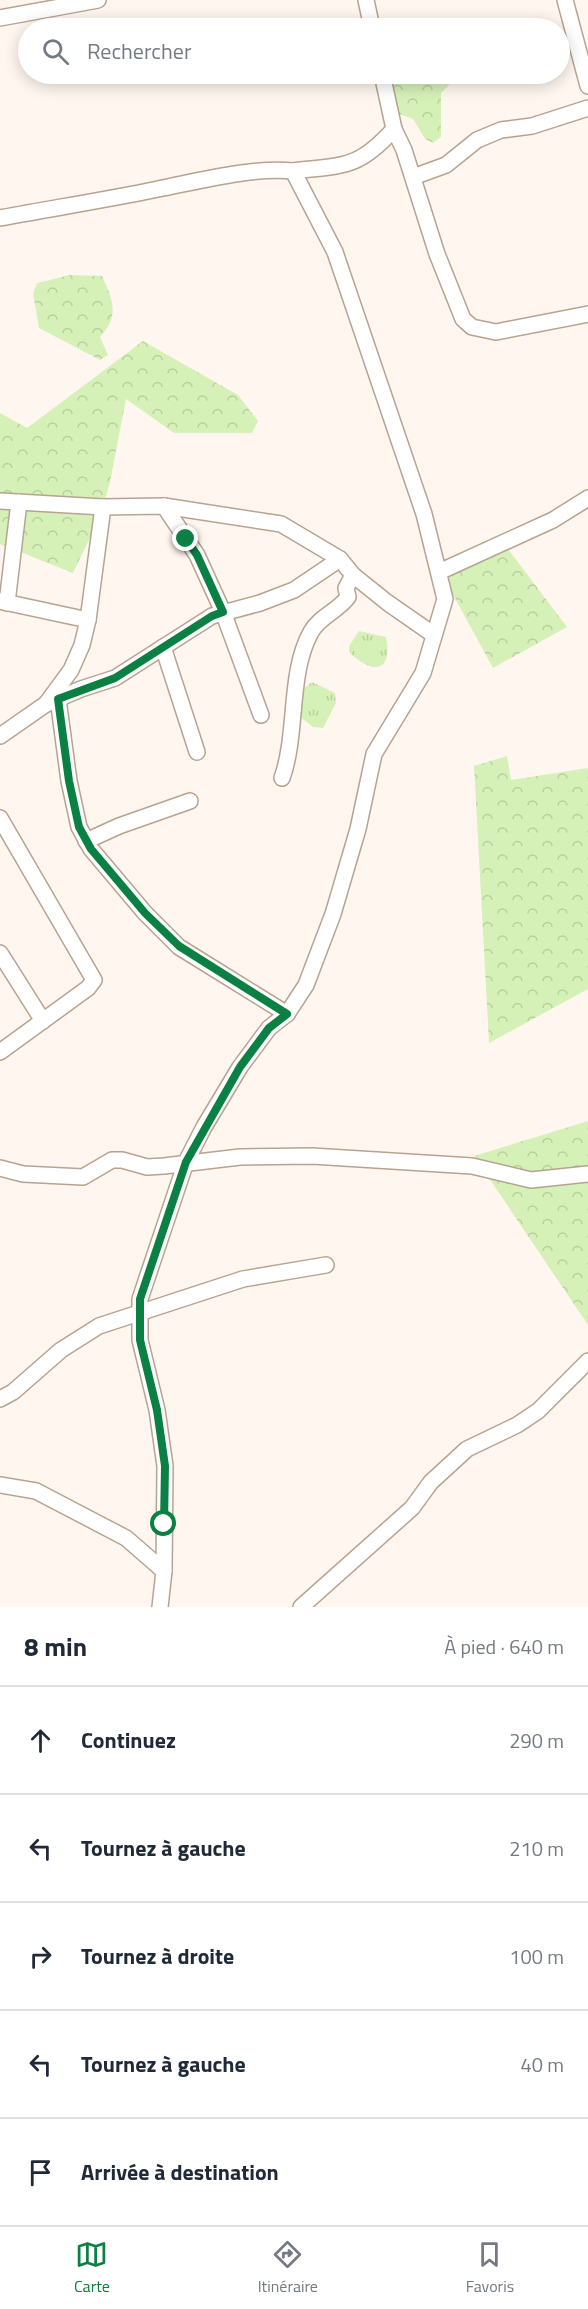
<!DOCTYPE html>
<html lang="fr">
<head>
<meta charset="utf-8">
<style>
  :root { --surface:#fff; --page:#f6f6f7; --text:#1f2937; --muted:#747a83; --line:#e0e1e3; --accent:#0b8043 }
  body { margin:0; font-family:"Titillium Web",sans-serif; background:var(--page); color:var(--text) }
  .stop { position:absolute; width:18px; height:18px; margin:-14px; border:4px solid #0b8043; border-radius:50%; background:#fff }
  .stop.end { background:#0b8043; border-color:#fff; box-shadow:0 2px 6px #0008 }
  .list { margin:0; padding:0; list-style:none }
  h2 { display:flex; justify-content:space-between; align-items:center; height:78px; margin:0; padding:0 24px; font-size:26px }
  h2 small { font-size:20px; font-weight:400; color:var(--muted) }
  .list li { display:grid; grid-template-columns:39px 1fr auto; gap:18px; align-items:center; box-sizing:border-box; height:108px; padding:0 24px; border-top:2px solid var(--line) }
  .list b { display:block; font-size:22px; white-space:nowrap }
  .list em { font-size:20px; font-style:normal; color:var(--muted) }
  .icon { flex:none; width:33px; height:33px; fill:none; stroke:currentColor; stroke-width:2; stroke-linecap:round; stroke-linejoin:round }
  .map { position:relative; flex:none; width:588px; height:1607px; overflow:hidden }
  .search { position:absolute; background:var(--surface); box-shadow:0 3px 15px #0003; left:18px; right:18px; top:18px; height:66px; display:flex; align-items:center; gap:15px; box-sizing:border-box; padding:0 21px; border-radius:33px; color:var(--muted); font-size:22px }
  .sheet { height:618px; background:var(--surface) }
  nav { display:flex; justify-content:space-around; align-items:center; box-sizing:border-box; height:84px; border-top:2px solid var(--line); background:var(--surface); font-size:16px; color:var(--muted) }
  nav a { display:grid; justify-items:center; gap:3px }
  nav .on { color:var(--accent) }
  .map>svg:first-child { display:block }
  .grass { fill:url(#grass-tufts) }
  .forest { fill:url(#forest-crowns) }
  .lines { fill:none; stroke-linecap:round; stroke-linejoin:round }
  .street-casing { stroke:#b7a390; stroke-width:18 }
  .street { stroke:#fff; stroke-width:15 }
  .route { stroke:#0b8043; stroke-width:8 }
</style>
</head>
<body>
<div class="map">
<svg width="588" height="1607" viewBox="0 0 588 1607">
  <defs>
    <pattern id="grass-tufts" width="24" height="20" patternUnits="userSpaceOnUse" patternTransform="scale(1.5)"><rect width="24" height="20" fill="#d6f1b8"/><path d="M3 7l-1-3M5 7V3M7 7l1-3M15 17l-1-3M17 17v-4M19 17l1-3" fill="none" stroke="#b9cf9f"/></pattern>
    <pattern id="forest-crowns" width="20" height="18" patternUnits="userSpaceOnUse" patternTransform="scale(1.5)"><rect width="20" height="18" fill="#d6f1b8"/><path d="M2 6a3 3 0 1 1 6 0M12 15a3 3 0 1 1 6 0" fill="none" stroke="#b9cf9f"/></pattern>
  </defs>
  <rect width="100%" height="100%" fill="#fff7ef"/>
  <g class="grass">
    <path d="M 359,631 L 386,637 C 393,672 373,675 350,653 L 349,646 Z"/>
    <path d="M 312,682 L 335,693 L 336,703 L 323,728 L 313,727 L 295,713 L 299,692 Z"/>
  </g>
  <g class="forest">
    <path d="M 389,74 L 460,74 L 441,93 L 441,137 L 433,143 L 425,139 L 413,119 L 394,112 Z"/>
    <path d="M 70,275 L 102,276 C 113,300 120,316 100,337 L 108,355 L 100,360 L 39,328 L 33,294 L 37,283 Z"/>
    <path d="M 143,341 L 238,395 L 258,421 L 252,433 L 174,433 L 126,399 L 110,482 L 100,517 L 73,573 L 0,544 L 0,413 L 27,428 Z"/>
    <path d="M 505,545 L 567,627 L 493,668 L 445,580 Z"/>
    <path d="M 507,756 L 511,780 L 588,768 L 588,989 L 489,1043 L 474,766 Z"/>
    <path d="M 588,1121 L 588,1325 L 474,1156 Z"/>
  </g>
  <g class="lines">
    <defs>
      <g id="street">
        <path d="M 366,0 L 372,28"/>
        <path d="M 565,0 L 588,86"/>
        <path d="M 0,18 L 98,0"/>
        <path d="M 394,129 L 404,150 L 437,254 L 463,319 L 472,327 L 496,332 L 588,314"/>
        <path d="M 413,177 L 446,165 L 477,140 L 501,130 L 532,126 L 588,108"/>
        <path d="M 0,218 C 53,208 106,200 158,189 C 199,181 252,167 293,171"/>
        <path d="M 0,501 L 103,507 L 164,506 L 281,524 L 340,559 L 353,575 L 388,603 L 434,635"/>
        <path d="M 164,506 L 197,555 L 223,612 L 261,715"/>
        <path d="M 439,572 L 553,520 L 588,498"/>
        <path d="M 0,601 L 88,620"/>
        <path d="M 7,603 L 19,502"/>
        <path d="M 163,647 L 197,752"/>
        <path d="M 58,699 L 69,781 L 79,827 L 91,849 L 145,913 L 179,947 L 287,1014"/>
        <path d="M 46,704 L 71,670 L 82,645 L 88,620 L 103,507"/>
        <path d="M 0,736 L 46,704 L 81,689 L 115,678 L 212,616 L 260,603 L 294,590 L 340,559"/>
        <path d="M 282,778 C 298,733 288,673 311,632 C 320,616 338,611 348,597 L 346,588 L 353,575"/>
        <path d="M 0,818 L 94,980 L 88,988 L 0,1052"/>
        <path d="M 86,841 L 119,826 L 190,801"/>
        <path d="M 0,953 L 43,1021"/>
        <path d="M 0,1168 L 23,1174 L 83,1177 L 112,1160 L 122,1160 L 147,1167 L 164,1166 L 240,1157 L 312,1156 L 472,1166 L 531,1180 L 588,1174"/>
        <path d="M 0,1399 L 13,1392 L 61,1350 L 99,1326 L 243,1279 L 326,1265"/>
        <path d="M 0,1485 L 36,1491 L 126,1538 L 164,1571"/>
        <path d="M 160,1607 L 164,1571 L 165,1466 L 157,1410 L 140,1340 L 140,1299 L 186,1162 L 204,1127 L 240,1067 L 269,1028 L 287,1014 L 306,985 L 333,914 L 358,829 L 374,754 L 423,673 L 445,599 L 424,514 L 335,252 L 293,171 C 344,165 358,169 394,129 L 382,74"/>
        <path d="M 301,1607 L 412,1508 L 431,1482 L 467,1449 L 517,1425 L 538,1411 L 588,1361"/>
      </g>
    </defs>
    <use href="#street" class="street-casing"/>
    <use href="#street" class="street"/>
  </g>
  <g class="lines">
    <path class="route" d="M 164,1524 L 165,1466 L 157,1410 L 140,1340 L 140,1299 L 186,1162 L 240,1067 L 269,1028 L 287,1014 L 179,946 L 145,913 L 91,849 L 79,827 L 69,781 L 58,699 L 115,678 L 212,616 L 223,612 L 197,555 L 186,539"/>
  </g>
</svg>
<div class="stop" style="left:164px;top:1524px"></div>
<div class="stop end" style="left:186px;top:539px"></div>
<div class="search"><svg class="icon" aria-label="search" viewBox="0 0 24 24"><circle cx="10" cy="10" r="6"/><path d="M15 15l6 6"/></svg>Rechercher</div>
</div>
<section class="sheet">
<h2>8 min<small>À pied · 640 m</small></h2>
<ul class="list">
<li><svg class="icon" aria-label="ahead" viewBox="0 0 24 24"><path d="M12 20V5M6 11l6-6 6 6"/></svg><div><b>Continuez</b></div><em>290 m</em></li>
<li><svg class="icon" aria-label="left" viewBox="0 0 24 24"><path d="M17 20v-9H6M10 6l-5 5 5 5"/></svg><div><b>Tournez à gauche</b></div><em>210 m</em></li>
<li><svg class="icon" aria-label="right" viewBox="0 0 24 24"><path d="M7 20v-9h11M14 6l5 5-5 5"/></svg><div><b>Tournez à droite</b></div><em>100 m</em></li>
<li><svg class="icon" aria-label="left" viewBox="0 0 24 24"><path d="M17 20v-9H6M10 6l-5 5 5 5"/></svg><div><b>Tournez à gauche</b></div><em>40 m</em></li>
<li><svg class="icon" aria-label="arrive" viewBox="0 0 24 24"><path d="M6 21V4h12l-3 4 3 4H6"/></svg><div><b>Arrivée à destination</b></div></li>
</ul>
</section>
<nav>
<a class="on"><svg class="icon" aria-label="map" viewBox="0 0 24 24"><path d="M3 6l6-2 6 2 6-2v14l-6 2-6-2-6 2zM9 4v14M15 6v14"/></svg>Carte</a>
<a><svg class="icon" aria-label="directions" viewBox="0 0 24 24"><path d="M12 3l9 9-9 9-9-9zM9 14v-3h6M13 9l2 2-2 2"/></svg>Itinéraire</a>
<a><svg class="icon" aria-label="saved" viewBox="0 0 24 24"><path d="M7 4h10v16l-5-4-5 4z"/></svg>Favoris</a>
</nav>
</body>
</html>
